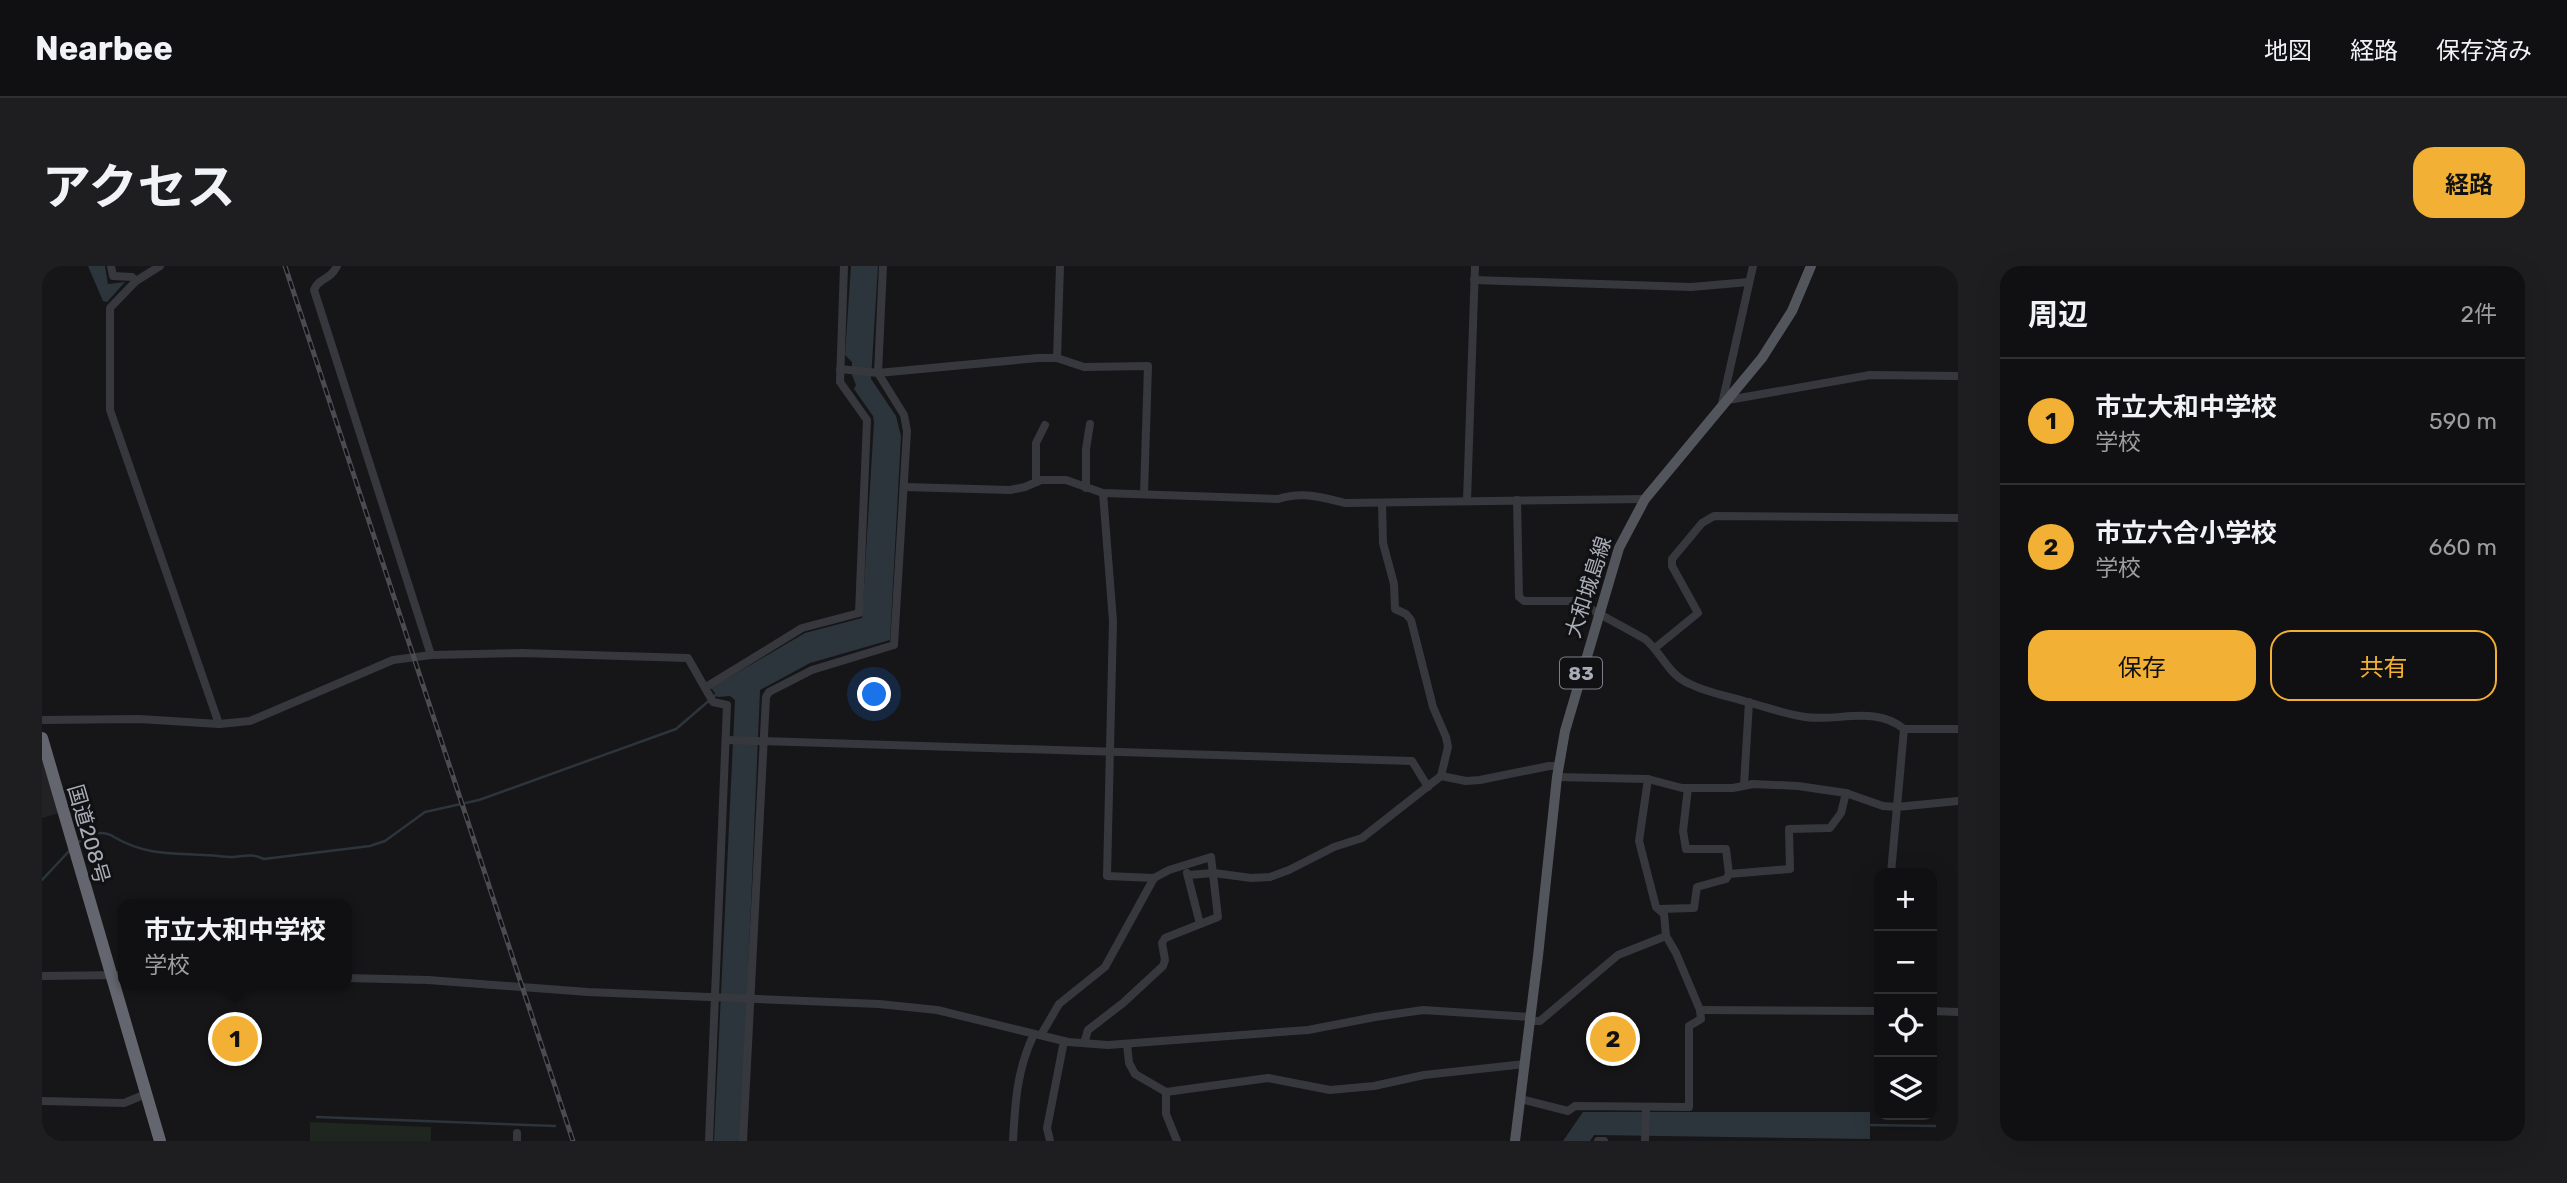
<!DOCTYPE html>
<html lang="ja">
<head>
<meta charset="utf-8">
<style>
  :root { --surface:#101012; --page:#1e1e20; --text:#f1f3f6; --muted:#9c9d9f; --line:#303032; --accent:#f2b134 }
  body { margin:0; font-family:Rubik,"Noto Sans JP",sans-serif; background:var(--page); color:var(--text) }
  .controls { position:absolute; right:21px; bottom:21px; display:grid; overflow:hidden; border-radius:14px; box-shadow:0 7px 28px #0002 }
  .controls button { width:63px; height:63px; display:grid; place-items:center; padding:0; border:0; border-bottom:2px solid var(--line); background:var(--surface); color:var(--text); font:35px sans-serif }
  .you { position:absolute; left:833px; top:429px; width:24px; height:24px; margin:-18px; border:5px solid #fff; border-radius:50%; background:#1a73e8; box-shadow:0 0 0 10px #1a73e833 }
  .badge { display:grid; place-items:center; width:46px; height:46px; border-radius:50%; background:var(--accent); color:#111; font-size:23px; font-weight:700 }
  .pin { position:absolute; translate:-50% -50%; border:4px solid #fff; box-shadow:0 2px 7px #0006 }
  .popup { position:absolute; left:76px; top:633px; width:234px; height:91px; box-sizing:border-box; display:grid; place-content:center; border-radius:14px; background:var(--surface); filter:drop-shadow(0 2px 5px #0005); font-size:23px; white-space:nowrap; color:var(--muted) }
  .popup b { font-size:26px; color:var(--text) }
  .popup::after { content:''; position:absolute; left:50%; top:100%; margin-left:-14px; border:14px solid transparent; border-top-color:var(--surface) }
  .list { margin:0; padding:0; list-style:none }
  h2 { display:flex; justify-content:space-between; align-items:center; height:91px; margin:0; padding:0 28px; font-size:30px }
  h2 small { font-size:23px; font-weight:400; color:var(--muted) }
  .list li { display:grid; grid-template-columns:46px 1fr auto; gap:21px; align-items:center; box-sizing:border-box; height:126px; padding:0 28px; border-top:2px solid var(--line) }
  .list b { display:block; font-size:26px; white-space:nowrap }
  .list p { margin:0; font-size:23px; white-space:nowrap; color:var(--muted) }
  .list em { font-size:23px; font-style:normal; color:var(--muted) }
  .actions { display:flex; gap:14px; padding:21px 28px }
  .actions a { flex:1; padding:16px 0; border:2px solid var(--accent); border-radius:21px; text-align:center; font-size:24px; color:var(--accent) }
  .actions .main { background:var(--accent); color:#111 }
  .icon { flex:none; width:38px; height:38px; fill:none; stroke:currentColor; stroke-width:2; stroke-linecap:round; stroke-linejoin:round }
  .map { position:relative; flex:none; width:1916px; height:875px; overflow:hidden; border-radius:21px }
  header { display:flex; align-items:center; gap:42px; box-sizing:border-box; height:98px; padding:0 35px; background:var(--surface); border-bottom:2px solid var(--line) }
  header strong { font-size:33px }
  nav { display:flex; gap:38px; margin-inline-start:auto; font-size:24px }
  .intro { display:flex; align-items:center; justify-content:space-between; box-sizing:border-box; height:168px; padding:0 42px }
  h1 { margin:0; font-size:49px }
  .button { padding:18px 32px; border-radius:21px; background:var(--accent); color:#111; font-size:24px; font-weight:700 }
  main { display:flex; gap:42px; padding:0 42px }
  aside { flex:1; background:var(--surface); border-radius:21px; box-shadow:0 7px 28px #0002 }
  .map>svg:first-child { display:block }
  .built { fill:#222225 }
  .green { fill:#1e261f }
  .water { fill:#2c353c }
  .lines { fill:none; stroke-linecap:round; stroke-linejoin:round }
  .stream { stroke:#2c353c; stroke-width:2.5 }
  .minor { stroke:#37383d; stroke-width:8 }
  .major { stroke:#53555c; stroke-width:10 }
  .highway { stroke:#63666e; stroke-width:12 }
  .rail-casing { stroke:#4a4c52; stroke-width:5 }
  .rail { stroke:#111113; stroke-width:2.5; stroke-dasharray:8; stroke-linecap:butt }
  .labels { text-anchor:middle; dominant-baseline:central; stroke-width:6; stroke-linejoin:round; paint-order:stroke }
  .shield { fill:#111113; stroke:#7b7e86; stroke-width:2 }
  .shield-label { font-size:19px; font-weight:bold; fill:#a8adb8 }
  .street-label { font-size:21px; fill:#a8adb8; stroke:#111113 }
</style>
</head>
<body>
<header>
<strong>Nearbee</strong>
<nav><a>地図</a><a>経路</a><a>保存済み</a></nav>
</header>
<div class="intro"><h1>アクセス</h1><a class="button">経路</a></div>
<main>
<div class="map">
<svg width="1916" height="875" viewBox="0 0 1916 875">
  <rect width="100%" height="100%" fill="#161618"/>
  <path class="built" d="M 0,489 L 17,547 L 0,552 Z"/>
  <path class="green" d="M 268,856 L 389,861 L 389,875 L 268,875 Z"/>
  <g class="water">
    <path d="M 46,0 L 63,0 L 66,18 L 83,16 L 65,36 L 61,35 Z"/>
    <path d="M 809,0 L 836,0 L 829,113 L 854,150 L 859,170 L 848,374 L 768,397 L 718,424 L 699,875 L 672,875 L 693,434 L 688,430 L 676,431 L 669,422 L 763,367 L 820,352 L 832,156 L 831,150 L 812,123 L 814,119 L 810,109 L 810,96 L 803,89 Z"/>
    <path d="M 1541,846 L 1828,846 L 1828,873 L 1552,869 L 1548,875 L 1521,875 Z"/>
  </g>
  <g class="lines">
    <g class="stream">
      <path d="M 37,576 C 45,567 61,564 72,571 C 103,589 128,587 162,589 C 171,589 181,591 190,591 C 203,590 209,587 222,593 L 328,580 L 343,575 L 383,546 L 437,534 L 634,463 L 676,427"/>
      <path d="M 0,614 L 29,583"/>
      <path d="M 275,851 L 513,860"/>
      <path d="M 1825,859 L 1893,860"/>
    </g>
    <g class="minor">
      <path d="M 69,0 L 71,10 L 90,11 L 94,15"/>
      <path d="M 118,0 L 94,15 L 68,42 L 68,144 L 177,458"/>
      <path d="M 295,0 C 288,15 277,11 272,24 L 389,389"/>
      <path d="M 1432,14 L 1649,21 L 1707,16"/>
      <path d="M 1015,92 L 1018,0"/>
      <path d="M 798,103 L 836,107 L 996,92 L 1015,92 L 1042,101 L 1106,100 L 1102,228"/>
      <path d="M 1686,134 L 1828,109 L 1916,110"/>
      <path d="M 1680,138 L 1711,0"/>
      <path d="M 994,216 L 994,177 L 1003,159"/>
      <path d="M 862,221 L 968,224 L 983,221 L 999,214 L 1024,214 L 1061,227 L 1236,233 C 1260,225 1279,231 1303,237 L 1603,233"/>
      <path d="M 1044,222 L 1044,183 L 1048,158"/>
      <path d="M 1475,234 L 1477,331 L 1482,335 L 1534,335 L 1603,373 C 1620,387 1626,409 1648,418 C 1666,427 1686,430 1705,436 C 1724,441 1743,448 1763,451 C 1796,456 1834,439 1862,463 L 1916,463"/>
      <path d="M 1425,235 L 1433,0"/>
      <path d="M 1613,382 L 1656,347 L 1630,300 L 1630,293 L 1660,257 L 1672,250 L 1916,252"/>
      <path d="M 664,421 L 760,362 L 817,347 L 825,154 L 798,116 L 802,0"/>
      <path d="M 0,454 L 97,453 L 177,458 L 208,455 L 351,394 L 389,389 L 480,387 L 646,392 L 671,436 L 685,439 L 667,875"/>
      <path d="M 685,474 L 1370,495 L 1386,521"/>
      <path d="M 1399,510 L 1424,515 L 1438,514 L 1507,500 L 1517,500"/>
      <path d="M 1515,511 L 1606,513 L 1640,522 L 1691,522 L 1711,518 L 1756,520 L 1804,527 L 1841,540 L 1855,541 L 1916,535"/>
      <path d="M 1702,519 L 1707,436"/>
      <path d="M 1646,522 L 1641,565 L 1644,583 L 1684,583 L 1687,608"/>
      <path d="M 1145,607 L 1158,658"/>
      <path d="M 1849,607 L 1862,463"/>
      <path d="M 1146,609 L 1172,607 L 1209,612 L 1228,611 L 1247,604 L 1292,581 L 1320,572 L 1399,510 L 1406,481 L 1404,471 L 1391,441 L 1369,354 L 1364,348 L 1353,343 L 1352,318 L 1341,277 L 1340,237"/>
      <path d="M 1617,643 L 1652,642 L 1655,621 L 1684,613 L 1687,608 L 1748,603 L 1747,563 L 1788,562 L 1799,547 L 1804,527"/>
      <path d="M 0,710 L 81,709"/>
      <path d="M 305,712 L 386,714 L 546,726 L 837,738 L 895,744 L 1026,776 L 1066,779 L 1266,764 L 1333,751 L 1381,744 L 1488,751"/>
      <path d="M 1658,744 L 1837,745"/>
      <path d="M 1890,745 L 1916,746"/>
      <path d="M 1488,755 L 1498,755 L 1576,689 L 1624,670"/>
      <path d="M 999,769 L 1017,738 L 1063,701 L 1112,612"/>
      <path d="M 1042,777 L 1046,764 L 1081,737 L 1121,700 L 1123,694 L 1120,677 L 1123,672 L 1176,651 L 1169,591 L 1127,604 L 1112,612 L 1065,610 L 1071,355 L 1061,227"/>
      <path d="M 1085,778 L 1087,797 L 1093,808 L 1124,826 L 1226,812 L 1288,824 L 1332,820 L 1382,809 L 1483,798"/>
      <path d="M 1124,826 L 1124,848 L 1135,875"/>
      <path d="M 1479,833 L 1526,845 L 1533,840 L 1647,841 L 1647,760 L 1659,753 L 1658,744 L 1634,687 L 1624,670 L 1622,648 L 1614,641 L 1597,575 L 1606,513"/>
      <path d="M 0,835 L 82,837 L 104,828"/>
      <path d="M 475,875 L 475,867"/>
      <path d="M 701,875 L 724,431 L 727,426 L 770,404 L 852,379 L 865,165 L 862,149 L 836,107 L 841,0"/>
      <path d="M 971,875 C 973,837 975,803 992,768"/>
      <path d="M 1008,875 L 1005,862 L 1022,775"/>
      <path d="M 1556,875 L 1562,875"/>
      <path d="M 1603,875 L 1604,841"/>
    </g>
    <path class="major" d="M 1473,875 L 1496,690 L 1515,511 L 1523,465 L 1577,282 L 1603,233 L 1720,92 L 1750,45 L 1769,0"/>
    <path class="highway" d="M 0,472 L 118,875"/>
    <defs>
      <path id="rail" d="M 243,0 L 531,875"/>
    </defs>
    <use href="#rail" class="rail-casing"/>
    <use href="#rail" class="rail"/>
  </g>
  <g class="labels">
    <rect class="shield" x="1518" y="391.5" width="42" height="31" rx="5"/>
    <g class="shield-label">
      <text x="1539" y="407">83</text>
    </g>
    <g class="street-label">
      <text transform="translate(1546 321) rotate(-72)">大和城島線</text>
      <text transform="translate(47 568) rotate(74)">国道208号</text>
    </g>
  </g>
</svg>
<div class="controls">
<button>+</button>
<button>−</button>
<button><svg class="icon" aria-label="locate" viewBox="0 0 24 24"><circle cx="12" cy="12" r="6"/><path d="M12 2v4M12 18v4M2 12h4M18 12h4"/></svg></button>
<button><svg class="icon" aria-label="layers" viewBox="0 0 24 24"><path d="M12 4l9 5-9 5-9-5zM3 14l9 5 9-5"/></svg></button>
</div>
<div class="you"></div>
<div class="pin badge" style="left:193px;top:773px">1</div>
<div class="popup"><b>市立大和中学校</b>学校</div>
<div class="pin badge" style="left:1571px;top:773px">2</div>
</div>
<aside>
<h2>周辺<small>2件</small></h2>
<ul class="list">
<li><span class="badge">1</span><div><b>市立大和中学校</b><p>学校</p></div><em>590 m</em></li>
<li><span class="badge">2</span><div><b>市立六合小学校</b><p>学校</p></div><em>660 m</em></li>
</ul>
<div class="actions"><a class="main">保存</a><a>共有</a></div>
</aside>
</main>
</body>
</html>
